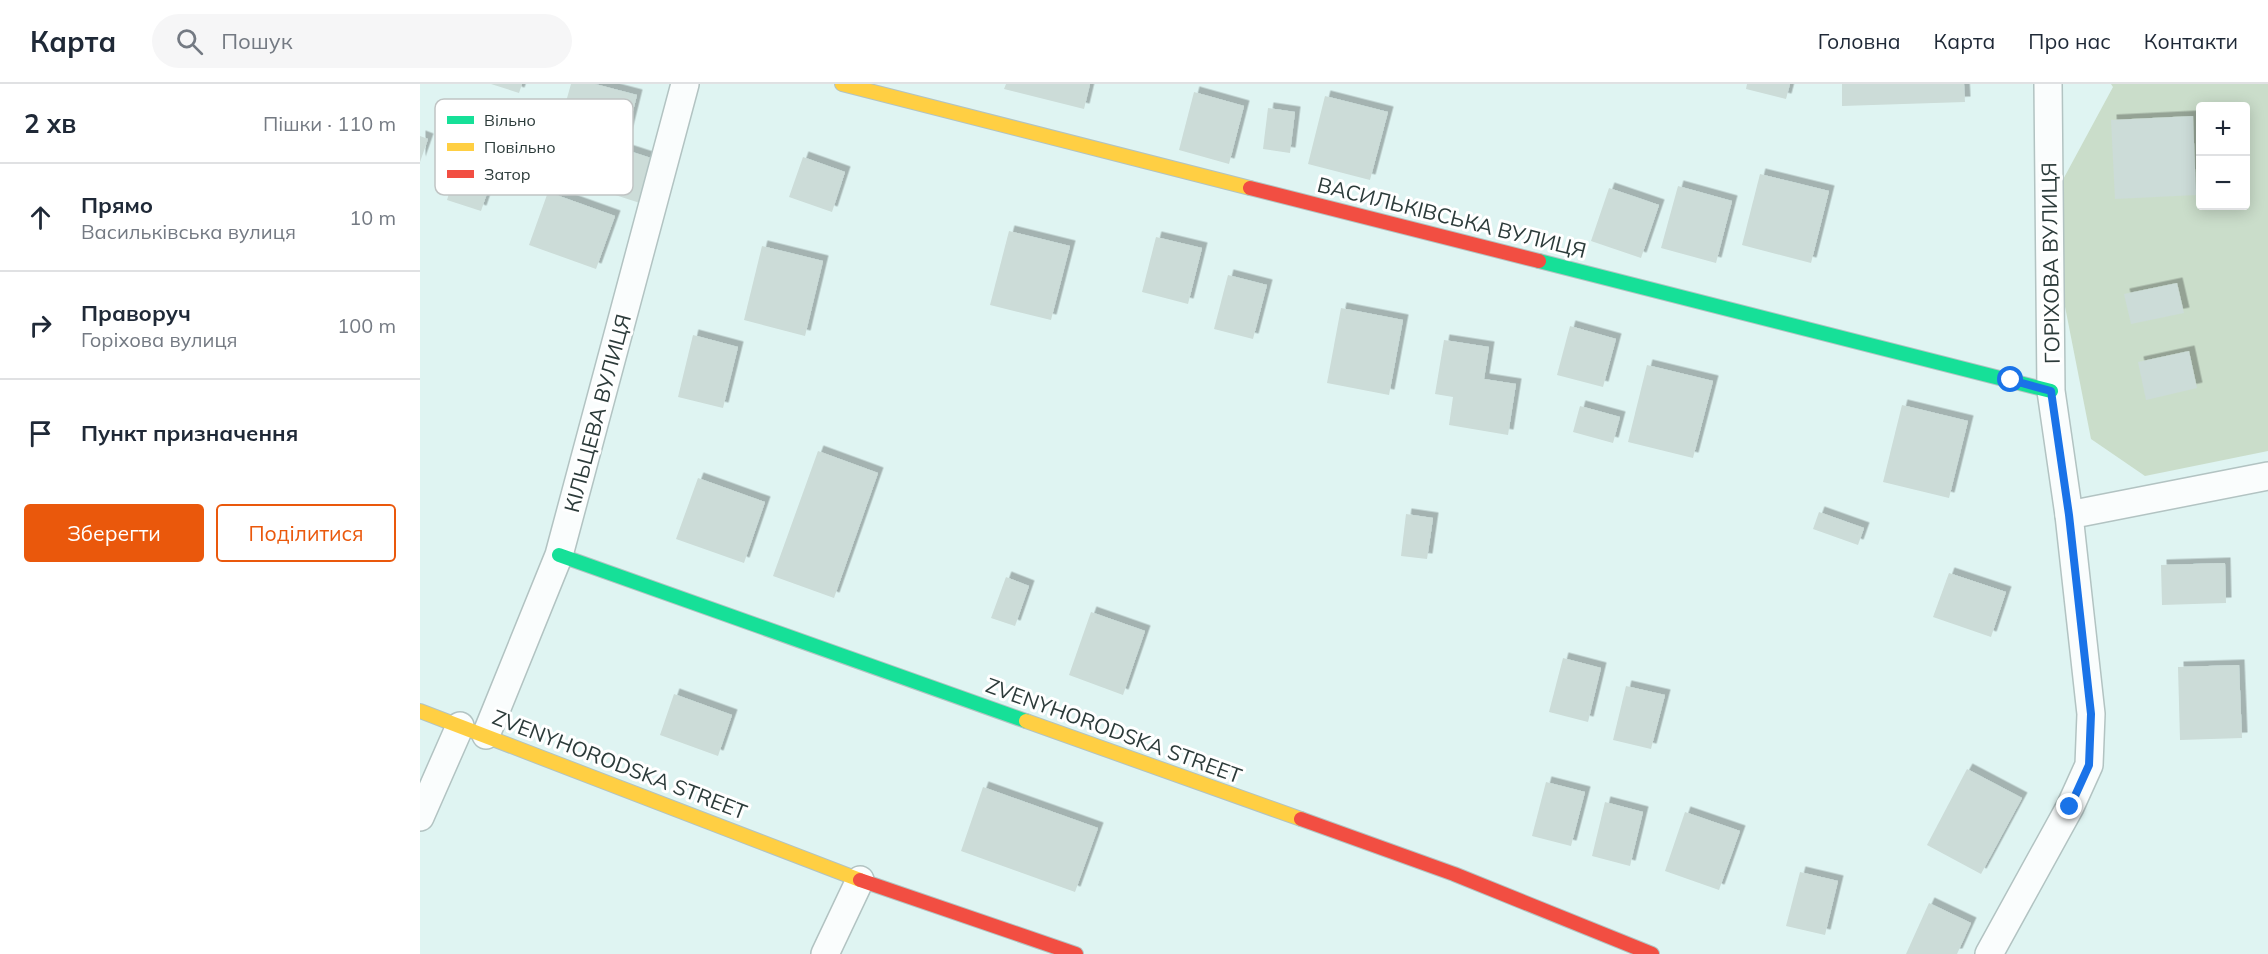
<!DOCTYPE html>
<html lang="uk">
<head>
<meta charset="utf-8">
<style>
  :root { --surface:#fff; --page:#f6f6f7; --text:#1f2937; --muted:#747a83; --line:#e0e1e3; --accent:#ea580c }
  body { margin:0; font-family:Mulish,sans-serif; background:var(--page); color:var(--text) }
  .controls { position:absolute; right:18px; top:18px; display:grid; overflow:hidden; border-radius:6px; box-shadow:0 3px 15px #0003 }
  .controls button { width:54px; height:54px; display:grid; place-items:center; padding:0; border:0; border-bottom:2px solid var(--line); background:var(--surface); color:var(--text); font:30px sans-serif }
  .stop { position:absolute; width:18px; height:18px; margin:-14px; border:4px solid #1a73e8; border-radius:50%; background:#fff }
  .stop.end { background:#1a73e8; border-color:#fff; box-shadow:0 2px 6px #0008 }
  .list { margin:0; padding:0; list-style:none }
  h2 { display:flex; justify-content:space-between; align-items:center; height:78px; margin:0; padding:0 24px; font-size:26px }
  h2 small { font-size:20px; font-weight:400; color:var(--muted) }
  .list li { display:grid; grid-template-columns:39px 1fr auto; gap:18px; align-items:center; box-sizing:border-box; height:108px; padding:0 24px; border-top:2px solid var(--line) }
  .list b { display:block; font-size:22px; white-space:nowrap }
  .list p { margin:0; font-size:20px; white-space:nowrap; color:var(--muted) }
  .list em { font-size:20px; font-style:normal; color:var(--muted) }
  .actions { display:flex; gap:12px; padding:18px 24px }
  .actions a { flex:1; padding:14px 0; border:2px solid var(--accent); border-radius:6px; text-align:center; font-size:21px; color:var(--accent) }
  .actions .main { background:var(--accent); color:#fff }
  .icon { flex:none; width:33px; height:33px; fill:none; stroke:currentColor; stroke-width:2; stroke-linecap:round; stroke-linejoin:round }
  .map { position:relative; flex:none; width:1848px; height:870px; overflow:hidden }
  header { display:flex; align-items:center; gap:36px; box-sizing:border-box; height:84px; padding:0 30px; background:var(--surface); border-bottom:2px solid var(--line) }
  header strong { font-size:28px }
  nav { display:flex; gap:33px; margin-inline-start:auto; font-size:21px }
  .search { width:420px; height:54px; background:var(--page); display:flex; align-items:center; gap:15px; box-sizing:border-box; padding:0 21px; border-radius:33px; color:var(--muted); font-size:22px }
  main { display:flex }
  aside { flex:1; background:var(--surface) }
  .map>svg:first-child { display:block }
  .green { fill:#caddca; fill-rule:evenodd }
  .building { fill:#ccdcd8; filter:url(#shadow) }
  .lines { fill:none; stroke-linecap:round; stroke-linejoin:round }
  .street-casing { stroke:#b2c3c2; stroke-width:30 }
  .fast-casing { stroke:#b2c3c2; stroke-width:16 }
  .slow-casing { stroke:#b2c3c2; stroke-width:16 }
  .jam-casing { stroke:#b2c3c2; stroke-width:16 }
  .street { stroke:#fafdfd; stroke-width:27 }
  .fast { stroke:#16e098; stroke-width:14 }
  .slow { stroke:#ffcf43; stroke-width:14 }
  .jam { stroke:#f24e42; stroke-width:14 }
  .route { stroke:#1a73e8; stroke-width:8 }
  .labels { text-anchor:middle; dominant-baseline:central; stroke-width:6; stroke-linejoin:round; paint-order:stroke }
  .street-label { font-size:21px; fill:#2c3b3a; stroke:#fff }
  .key { fill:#fff; stroke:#c0c4c4; stroke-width:1.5 }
  .key-label { font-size:16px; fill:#2c3b3a }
</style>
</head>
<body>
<header>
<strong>Карта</strong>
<div class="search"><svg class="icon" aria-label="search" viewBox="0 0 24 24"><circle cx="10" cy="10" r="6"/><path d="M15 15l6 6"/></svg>Пошук</div>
<nav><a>Головна</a><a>Карта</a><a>Про нас</a><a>Контакти</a></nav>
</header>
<main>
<aside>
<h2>2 хв<small>Пішки · 110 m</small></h2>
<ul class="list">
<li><svg class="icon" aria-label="ahead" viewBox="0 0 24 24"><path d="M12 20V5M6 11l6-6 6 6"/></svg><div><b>Прямо</b><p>Васильківська вулиця</p></div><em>10 m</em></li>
<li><svg class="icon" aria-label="right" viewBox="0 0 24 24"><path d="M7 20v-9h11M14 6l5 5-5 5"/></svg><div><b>Праворуч</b><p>Горіхова вулиця</p></div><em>100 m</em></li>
<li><svg class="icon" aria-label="arrive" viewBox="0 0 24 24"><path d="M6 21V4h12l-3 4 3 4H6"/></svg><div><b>Пункт призначення</b></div></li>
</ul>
<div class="actions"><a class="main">Зберегти</a><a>Поділитися</a></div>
</aside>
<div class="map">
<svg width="1848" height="870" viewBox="0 0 1848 870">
  <defs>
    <filter id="shadow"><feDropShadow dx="5.5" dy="-5.5" stdDeviation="0" flood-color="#0004"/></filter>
  </defs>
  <rect width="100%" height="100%" fill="#dff4f2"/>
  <path class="green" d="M 1691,0 L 1848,0 L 1848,367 L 1725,392 L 1671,355 L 1639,192 L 1633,114 L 1693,3 ZM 1780,22 L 1826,22 L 1826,122 L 1780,122 Z"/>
  <g class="building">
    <path d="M 71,0 L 102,0 L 99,9 Z"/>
    <path d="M 151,0 L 175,0 L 217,11 L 204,63 L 138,46 Z"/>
    <path d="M 586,0 L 670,0 L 664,25 L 584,5 Z"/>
    <path d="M 1327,0 L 1370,0 L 1366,15 L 1326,5 Z"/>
    <path d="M 1422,0 L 1544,0 L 1545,18 L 1422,22 Z"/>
    <path d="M 774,8 L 824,22 L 809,80 L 759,66 Z"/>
    <path d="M 905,12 L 968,28 L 950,96 L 888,80 Z"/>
    <path d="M 848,24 L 875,28 L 870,69 L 843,65 Z"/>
    <path d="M 1773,32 L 1776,111 L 1695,115 L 1691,36 Z"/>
    <path d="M 0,52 L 8,55 L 0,78 Z"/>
    <path d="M 203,65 L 237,76 L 223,120 L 189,109 Z"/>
    <path d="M 41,72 L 76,83 L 61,127 L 27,116 Z"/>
    <path d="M 383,73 L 425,88 L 412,128 L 369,113 Z"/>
    <path d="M 1340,90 L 1409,107 L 1391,179 L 1322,161 Z"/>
    <path d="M 1258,102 L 1312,117 L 1296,179 L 1241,164 Z"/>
    <path d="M 1189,104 L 1239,121 L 1221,174 L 1171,157 Z"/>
    <path d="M 128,108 L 195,132 L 176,185 L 109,161 Z"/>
    <path d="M 589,147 L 650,162 L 631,236 L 570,221 Z"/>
    <path d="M 736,153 L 782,164 L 768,220 L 722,208 Z"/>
    <path d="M 342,162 L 403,177 L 385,252 L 324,236 Z"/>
    <path d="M 808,191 L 847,201 L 833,255 L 794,245 Z"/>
    <path d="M 1757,199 L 1764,229 L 1711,240 L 1704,210 Z"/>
    <path d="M 921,224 L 983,236 L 969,311 L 907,299 Z"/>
    <path d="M 1150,242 L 1196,255 L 1183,303 L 1137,291 Z"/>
    <path d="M 273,251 L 318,263 L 303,324 L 258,313 Z"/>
    <path d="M 1024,256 L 1069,263 L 1064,295 L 1096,300 L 1088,351 L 1029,341 L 1033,313 L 1015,310 Z"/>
    <path d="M 1769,267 L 1777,304 L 1726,316 L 1718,278 Z"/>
    <path d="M 1227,281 L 1293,297 L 1273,374 L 1208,358 Z"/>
    <path d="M 1482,321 L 1548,337 L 1529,414 L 1463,398 Z"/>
    <path d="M 1160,322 L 1200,333 L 1193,359 L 1153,348 Z"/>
    <path d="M 398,367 L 458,389 L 414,514 L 353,492 Z"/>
    <path d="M 278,394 L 345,418 L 324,479 L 256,455 Z"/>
    <path d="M 1399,428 L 1444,444 L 1438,461 L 1393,445 Z"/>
    <path d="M 986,430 L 1013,434 L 1007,475 L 981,472 Z"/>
    <path d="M 1805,479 L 1806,519 L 1742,521 L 1741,481 Z"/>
    <path d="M 1529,489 L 1586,508 L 1571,553 L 1513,533 Z"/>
    <path d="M 586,493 L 609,502 L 595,542 L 571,534 Z"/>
    <path d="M 671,528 L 725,547 L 703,611 L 649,591 Z"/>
    <path d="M 1143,574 L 1181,584 L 1168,638 L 1129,628 Z"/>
    <path d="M 1819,581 L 1822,654 L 1760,656 L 1758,583 Z"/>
    <path d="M 1206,602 L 1245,611 L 1231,665 L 1193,656 Z"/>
    <path d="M 254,610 L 312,631 L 298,672 L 240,651 Z"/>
    <path d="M 1547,685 L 1602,714 L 1561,790 L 1507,761 Z"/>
    <path d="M 1126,698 L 1165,708 L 1151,762 L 1112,752 Z"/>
    <path d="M 563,703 L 678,744 L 655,808 L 541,767 Z"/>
    <path d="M 1185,718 L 1223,728 L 1210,782 L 1172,772 Z"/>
    <path d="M 1265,728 L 1320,747 L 1299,806 L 1245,787 Z"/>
    <path d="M 1380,788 L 1418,797 L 1405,851 L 1366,842 Z"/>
    <path d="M 1509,819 L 1551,839 L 1537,870 L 1486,870 Z"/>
  </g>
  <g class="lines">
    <defs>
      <g id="street">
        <path d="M 1649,431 L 1848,392"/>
        <path d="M 66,651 L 139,471 L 265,0"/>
        <path d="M 0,733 L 40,642"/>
        <path d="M 405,870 L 440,796"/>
        <path d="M 1569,870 L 1650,723 L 1669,681 L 1671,630 L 1649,431 L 1631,307 L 1628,0"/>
      </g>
      <g id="fast">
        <path d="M 1119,177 L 1631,307"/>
        <path d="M 139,471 L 606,637"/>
      </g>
      <g id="slow">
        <path d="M 422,0 L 830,104"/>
        <path d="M 0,627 L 440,796"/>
        <path d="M 606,637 L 881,735"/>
      </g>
      <g id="jam">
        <path d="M 830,104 L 1119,177"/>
        <path d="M 881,735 L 1034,790 L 1232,870"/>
        <path d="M 440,796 L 656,870"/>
      </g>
    </defs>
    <use href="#street" class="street-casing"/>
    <use href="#fast" class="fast-casing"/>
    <use href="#slow" class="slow-casing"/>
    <use href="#jam" class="jam-casing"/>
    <use href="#street" class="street"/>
    <use href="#fast" class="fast"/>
    <use href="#slow" class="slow"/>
    <use href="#jam" class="jam"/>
  </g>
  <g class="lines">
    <path class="route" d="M 1591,296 L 1631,307 L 1649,431 L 1671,630 L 1669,681 L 1650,723"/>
  </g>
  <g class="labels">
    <g class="street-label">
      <text transform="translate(1032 133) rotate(14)">ВАСИЛЬКІВСЬКА ВУЛИЦЯ</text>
      <text transform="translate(1630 179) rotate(-91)">ГОРІХОВА ВУЛИЦЯ</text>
      <text transform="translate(177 329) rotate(-75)">КІЛЬЦЕВА ВУЛИЦЯ</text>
      <text transform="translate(694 646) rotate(20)">ZVENYHORODSKA STREET</text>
      <text transform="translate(200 680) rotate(21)">ZVENYHORODSKA STREET</text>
    </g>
  </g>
  <rect x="15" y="15" width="198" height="96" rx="9" class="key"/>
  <rect x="27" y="32" width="27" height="8" fill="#16e098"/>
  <rect x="27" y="59" width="27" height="8" fill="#ffcf43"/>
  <rect x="27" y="86" width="27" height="8" fill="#f24e42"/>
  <g class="key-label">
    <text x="64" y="42">Вільно</text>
    <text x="64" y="69">Повільно</text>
    <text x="64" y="96">Затор</text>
  </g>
</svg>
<div class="controls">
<button>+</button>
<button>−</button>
</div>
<div class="stop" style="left:1591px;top:296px"></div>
<div class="stop end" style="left:1650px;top:723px"></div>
</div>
</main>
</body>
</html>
